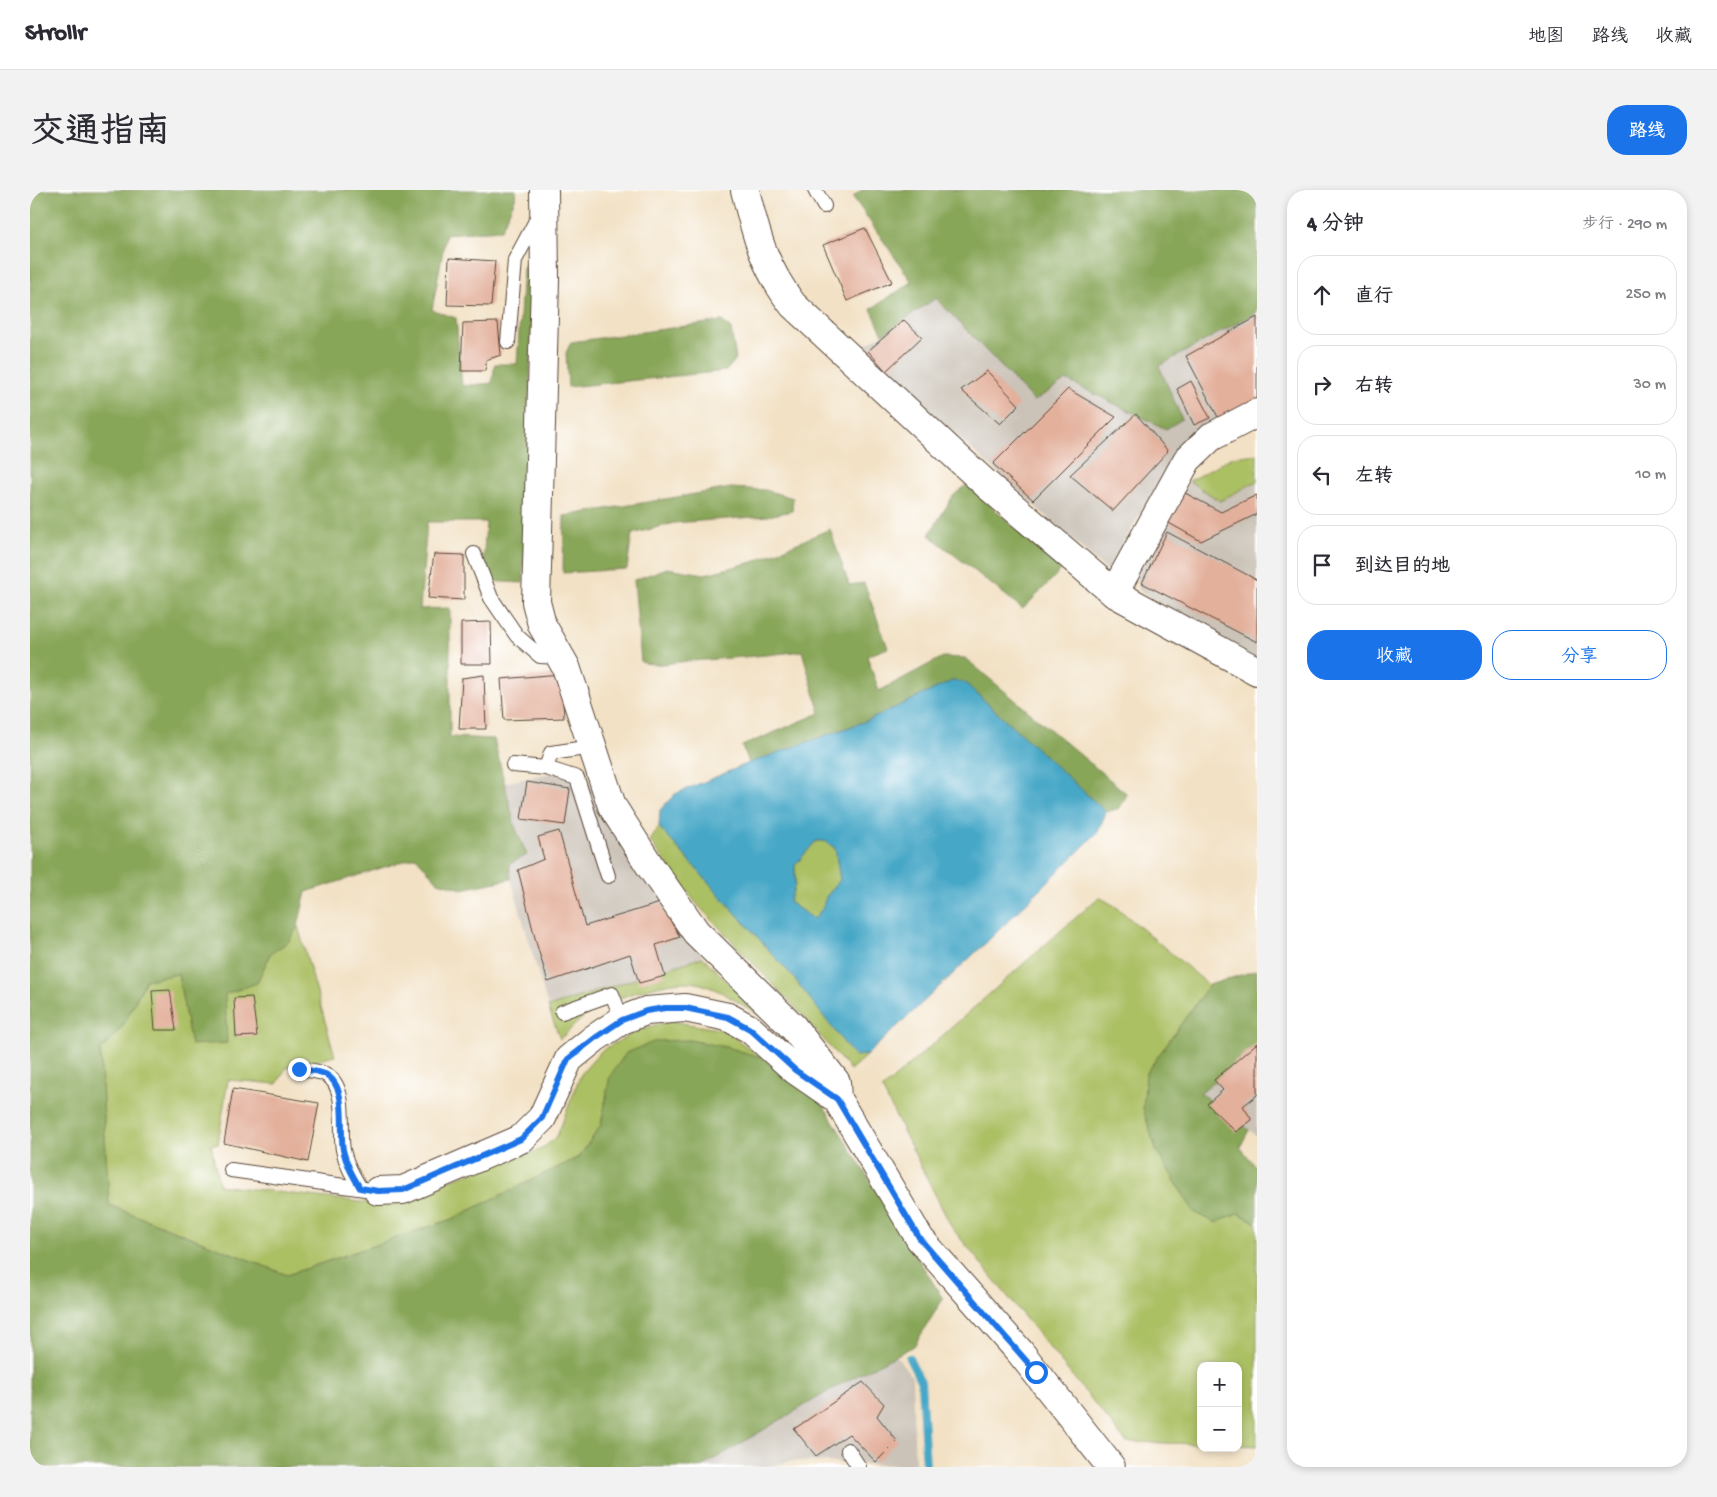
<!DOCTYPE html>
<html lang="zh">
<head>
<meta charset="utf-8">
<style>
  :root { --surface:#fff; --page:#f2f2f3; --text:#2b2b33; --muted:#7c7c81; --line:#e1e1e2; --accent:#1a73e8 }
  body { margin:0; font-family:"Gochi Hand","LXGW WenKai TC",sans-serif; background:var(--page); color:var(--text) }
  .controls { position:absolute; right:15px; bottom:15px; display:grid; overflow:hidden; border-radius:10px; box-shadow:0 2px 8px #0003 }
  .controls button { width:45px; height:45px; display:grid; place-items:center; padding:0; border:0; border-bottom:1px solid var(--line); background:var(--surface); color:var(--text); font:25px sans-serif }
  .stop { position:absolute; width:15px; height:15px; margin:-11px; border:4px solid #1a73e8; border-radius:50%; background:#fff }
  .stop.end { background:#1a73e8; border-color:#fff; box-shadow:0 1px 5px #0008 }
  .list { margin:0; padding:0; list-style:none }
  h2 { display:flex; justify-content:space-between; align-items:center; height:65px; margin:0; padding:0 20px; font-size:21px }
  h2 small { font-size:16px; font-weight:400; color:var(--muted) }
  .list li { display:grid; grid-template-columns:32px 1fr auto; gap:15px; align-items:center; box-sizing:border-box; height:80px; margin:0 10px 10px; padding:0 10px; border:1px solid var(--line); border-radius:20px }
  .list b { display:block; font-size:19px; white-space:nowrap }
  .list em { font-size:16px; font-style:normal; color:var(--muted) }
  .actions { display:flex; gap:10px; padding:15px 20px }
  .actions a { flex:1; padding:11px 0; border:1px solid var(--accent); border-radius:20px; text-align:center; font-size:18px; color:var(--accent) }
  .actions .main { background:var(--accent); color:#fff }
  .icon { flex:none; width:28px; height:28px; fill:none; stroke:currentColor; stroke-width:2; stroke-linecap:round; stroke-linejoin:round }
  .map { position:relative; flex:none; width:1227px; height:1277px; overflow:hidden; border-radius:20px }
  header { display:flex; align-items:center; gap:30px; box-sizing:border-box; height:70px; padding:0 25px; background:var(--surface); border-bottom:1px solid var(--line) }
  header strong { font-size:24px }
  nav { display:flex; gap:28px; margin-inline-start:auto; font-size:18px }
  .intro { display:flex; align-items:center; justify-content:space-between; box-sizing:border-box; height:120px; padding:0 30px }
  h1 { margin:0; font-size:35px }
  .button { padding:12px 22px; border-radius:20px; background:var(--accent); color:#fff; font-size:18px; font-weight:700 }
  main { display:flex; gap:30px; padding:0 30px }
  aside { flex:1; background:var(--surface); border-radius:20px; box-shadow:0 2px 8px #0003 }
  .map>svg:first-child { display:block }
  .industrial { fill:#cbc3b8 }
  .green { fill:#abbf63; stroke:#737440 }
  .forest { fill:#88a659; stroke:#62683c }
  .water { fill:#47a7c7; stroke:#416872; fill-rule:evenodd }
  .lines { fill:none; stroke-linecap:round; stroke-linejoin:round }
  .stream { stroke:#47a7c7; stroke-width:8 }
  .building { fill:#e3b09b }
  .lane-casing { stroke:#564537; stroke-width:16 }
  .street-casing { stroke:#564537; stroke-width:30 }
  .lane { stroke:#fff; stroke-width:14 }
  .street { stroke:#fff; stroke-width:28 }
  .route { stroke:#1a73e8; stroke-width:6 }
</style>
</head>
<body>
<header>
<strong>Strollr</strong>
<nav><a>地图</a><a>路线</a><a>收藏</a></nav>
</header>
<div class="intro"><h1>交通指南</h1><a class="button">路线</a></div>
<main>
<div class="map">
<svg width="1227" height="1277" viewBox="0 0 1227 1277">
  <rect width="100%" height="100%" fill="#fff"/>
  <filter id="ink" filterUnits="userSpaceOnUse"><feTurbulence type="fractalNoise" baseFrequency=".02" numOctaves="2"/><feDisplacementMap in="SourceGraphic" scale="10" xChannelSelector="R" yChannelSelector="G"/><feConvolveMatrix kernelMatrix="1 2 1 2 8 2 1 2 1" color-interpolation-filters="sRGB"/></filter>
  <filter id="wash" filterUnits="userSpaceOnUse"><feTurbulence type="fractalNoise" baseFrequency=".0096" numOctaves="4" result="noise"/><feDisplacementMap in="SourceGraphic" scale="20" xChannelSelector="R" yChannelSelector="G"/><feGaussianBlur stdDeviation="1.12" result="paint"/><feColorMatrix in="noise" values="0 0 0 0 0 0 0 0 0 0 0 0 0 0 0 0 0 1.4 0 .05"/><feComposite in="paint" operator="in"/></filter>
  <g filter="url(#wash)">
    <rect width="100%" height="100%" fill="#f2e1c4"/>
    <g class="industrial">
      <path d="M 906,108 L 1004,211 L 1036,190 L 1136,239 L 1152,228 L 1128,176 L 1227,122 L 1227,212 L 1162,246 L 1142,270 L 1077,381 L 829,158 L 853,144 Z"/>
      <path d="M 1159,291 L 1190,311 L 1227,291 L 1227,473 L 1110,401 L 1106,387 Z"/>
      <path d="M 552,576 L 581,638 L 673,767 L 518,817 L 481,689 L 479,674 L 497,665 L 485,637 L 475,593 Z"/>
      <path d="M 1227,856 L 1227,946 L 1170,903 Z"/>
      <path d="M 866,1165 L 882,1187 L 885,1276 L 763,1271 L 735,1277 L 671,1277 L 809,1195 Z"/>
    </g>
    <g class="green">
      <path d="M 1227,264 L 1227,291 L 1190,311 L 1159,291 L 1202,267 Z"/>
      <path d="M 629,637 L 764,788 L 824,865 L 837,865 L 820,880 L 774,827 L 666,713 L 620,651 Z"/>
      <path d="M 786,651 L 795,651 L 805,658 L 810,690 L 796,707 L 792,719 L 784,729 L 759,712 L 765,695 L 765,675 Z"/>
      <path d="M 1069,707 L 1085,716 L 1179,795 L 1116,883 L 1126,960 L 1164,1022 L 1208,1023 L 1227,1033 L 1227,1256 L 1208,1255 L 1208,1176 L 1171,1176 L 1171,1254 L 1096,1252 L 922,1038 L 852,899 Z"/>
      <path d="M 268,736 L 305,866 L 256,878 L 247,894 L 198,890 L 188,954 L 181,954 L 189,995 L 347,1014 L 512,959 L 527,946 L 551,884 L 572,860 L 611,839 L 641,831 L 694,840 L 732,868 L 700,858 L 659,850 L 580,886 L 571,935 L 549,967 L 422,1029 L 257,1085 L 79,1015 L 70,861 L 93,836 L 116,790 L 148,784 L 161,855 L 195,804 L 227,793 L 240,764 L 258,752 Z"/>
      <path d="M 673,767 L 732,827 C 712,815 691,799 667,793 C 641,787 580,809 558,824 C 548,831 539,841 530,849 L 518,817 Z"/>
    </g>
    <g class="forest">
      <path d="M 0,0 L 486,0 L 485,9 L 471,40 L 416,44 L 402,120 L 426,128 L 432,196 L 462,193 L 465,174 L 487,174 L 493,78 L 504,66 L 493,393 L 452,391 L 456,332 L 397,332 L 390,419 L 420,418 L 420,547 L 464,549 L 485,637 L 497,665 L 479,674 L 481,689 L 432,699 L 408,692 L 386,667 L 276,702 L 268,736 L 258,752 L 240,764 L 227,793 L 195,804 L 197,853 L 161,855 L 148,784 L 116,790 L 93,836 L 70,861 L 79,1015 L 257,1085 L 422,1029 L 549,967 L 571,935 L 580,886 L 596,863 L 626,851 L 659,850 L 700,858 L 733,868 L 792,913 L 913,1109 L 884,1156 L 809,1195 L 671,1277 L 0,1277 Z"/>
      <path d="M 831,0 L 1227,0 L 1227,122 L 1129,176 L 1152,229 L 1136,239 L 1036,190 L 1004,211 L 906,108 L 853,144 L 841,119 L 882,92 L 823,7 Z"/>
      <path d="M 692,131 L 701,139 L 706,169 L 696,181 L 538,197 L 536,163 L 541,152 Z"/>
      <path d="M 937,294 L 1031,380 L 993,419 L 899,345 L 923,306 Z"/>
      <path d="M 701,298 L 735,300 L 763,308 L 762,321 L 738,326 L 644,333 L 602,344 L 597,379 L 533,383 L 534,326 Z"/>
      <path d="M 800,339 L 819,395 L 834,393 L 858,458 L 837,466 L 849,501 L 913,467 L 935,468 L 1097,604 L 1090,618 L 1076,622 L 934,492 L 922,491 L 839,530 L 719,573 L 712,556 L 790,523 L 772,461 C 735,466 698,468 660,471 C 642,472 628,477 611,472 L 604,390 L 637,378 L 675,384 L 723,372 Z"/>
      <path d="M 1227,780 L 1227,856 L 1170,903 L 1219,940 L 1210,957 L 1227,978 L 1227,1033 L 1208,1023 L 1186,1033 L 1164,1022 L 1126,960 L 1113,919 L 1116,883 L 1179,795 Z"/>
    </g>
    <path class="water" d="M 922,491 L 934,492 L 1076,622 L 1068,642 L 961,748 L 837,865 L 824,866 L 764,788 L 629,637 L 630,620 L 645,604 L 719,573 L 839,530 ZM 786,651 L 795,651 L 805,658 L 810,690 L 796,707 L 792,719 L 784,729 L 759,712 L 765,695 L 765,675 Z"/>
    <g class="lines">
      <path class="stream" d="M 879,1168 L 891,1192 L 896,1277"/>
    </g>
    <g id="blocks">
      <g class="building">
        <path d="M 835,38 L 862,92 L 817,111 L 793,55 Z"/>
        <path d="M 419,68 L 465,71 L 461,116 L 417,115 Z"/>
        <path d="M 1227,127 L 1227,212 L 1190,231 L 1156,166 Z"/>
        <path d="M 874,130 L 892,147 L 856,181 L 838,161 Z"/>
        <path d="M 468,132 L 471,165 L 456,170 L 455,181 L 431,181 L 433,133 Z"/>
        <path d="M 957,181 L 989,215 L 970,234 L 931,200 Z"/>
        <path d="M 1161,191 L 1180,228 L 1164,235 L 1147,199 Z"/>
        <path d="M 1038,199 L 1086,227 L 1003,310 L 963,274 Z"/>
        <path d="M 1106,224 L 1138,261 L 1083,321 L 1040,285 Z"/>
        <path d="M 1155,303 L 1191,322 L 1227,305 L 1227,324 L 1171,351 L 1137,332 Z"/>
        <path d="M 1137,342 L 1227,390 L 1227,452 L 1112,393 Z"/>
        <path d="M 404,364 L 434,365 L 434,410 L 398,408 Z"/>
        <path d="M 461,432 L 462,474 L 431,474 L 431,433 Z"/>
        <path d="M 531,484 L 534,528 L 474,530 L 471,489 Z"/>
        <path d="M 454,485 L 456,539 L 429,539 L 432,488 Z"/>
        <path d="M 497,592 L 540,599 L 535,635 L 491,629 Z"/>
        <path d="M 529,641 L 555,736 L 630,713 L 650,747 L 626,755 L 635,786 L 609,793 L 600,764 L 518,792 L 506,752 L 488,680 L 514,669 L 508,647 Z"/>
        <path d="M 140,800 L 146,840 L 125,840 L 122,801 Z"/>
        <path d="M 222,807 L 227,846 L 206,847 L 204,808 Z"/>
        <path d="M 1227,853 L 1227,905 L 1213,916 L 1222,930 L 1206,942 L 1177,914 L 1193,900 L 1184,890 Z"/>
        <path d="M 203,899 L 289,913 L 278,972 L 194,953 Z"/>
        <path d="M 833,1192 L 854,1214 L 847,1226 L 867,1251 L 846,1272 L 819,1244 L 786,1266 L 764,1239 Z"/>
      </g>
    </g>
  </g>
  <g filter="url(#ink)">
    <use href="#blocks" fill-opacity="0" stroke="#564537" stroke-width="1"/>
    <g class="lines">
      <defs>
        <g id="lane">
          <path d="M 785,0 L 794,16"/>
          <path d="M 478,152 L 485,70 L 509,25"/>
          <path d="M 444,364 L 461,408 L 487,446 L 510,466 L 530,467"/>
          <path d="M 483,575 L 516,578 L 521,563 L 562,557"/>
          <path d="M 516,578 L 547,588 L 578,686"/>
          <path d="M 532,822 L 582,804 L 592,830"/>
          <path d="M 269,879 C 277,880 288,881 295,884 C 319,896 309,940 313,960 C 316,974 323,986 330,998"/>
          <path d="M 201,980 L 335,999"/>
          <path d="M 818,1260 L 829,1277"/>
        </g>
        <g id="street">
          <path d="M 514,0 L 515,90 L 506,412 L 512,435 L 536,477 L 582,616 L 620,676 L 666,742 L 763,837 L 806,892 L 807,909 L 890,1049 L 990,1162 L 1081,1277"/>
          <path d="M 715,0 C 726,45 734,77 763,115 L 956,294 L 1084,403 L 1227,481"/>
          <path d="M 1084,403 L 1157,270 L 1181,247 L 1227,223"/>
          <path d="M 348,1001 L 373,1000 L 491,949 L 512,928 L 539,869 L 565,848 L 592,830 L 616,821 L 655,818 L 698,827 L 720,839 L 765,880 L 807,909"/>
        </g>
      </defs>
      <use href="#lane" class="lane-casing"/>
      <use href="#street" class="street-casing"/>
      <use href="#lane" class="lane"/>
      <use href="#street" class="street"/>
    </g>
  </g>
  <g class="lines" filter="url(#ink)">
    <path class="route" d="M 269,879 C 277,880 288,881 295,884 C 319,896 309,940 313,960 C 316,974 323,986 330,998 L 348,1001 L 373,1000 L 491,949 L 512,928 L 538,869 L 565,848 L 592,830 L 616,821 L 635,818 L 655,818 L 698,827 L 720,839 L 765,880 L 807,909 L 890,1049 L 1006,1182"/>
  </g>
</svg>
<div class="controls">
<button>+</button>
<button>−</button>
</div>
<div class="stop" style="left:1006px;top:1182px"></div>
<div class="stop end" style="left:269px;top:879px"></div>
</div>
<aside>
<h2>4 分钟<small>步行 · 290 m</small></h2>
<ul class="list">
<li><svg class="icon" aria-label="ahead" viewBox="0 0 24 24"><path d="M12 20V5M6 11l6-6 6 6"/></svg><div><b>直行</b></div><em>250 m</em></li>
<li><svg class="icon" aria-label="right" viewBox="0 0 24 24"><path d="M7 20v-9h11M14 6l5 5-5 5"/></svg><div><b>右转</b></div><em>30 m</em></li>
<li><svg class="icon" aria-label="left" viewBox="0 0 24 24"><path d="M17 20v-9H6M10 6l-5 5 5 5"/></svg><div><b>左转</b></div><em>10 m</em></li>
<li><svg class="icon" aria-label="arrive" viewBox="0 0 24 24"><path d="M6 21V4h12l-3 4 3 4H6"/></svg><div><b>到达目的地</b></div></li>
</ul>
<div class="actions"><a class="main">收藏</a><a>分享</a></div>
</aside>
</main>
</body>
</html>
